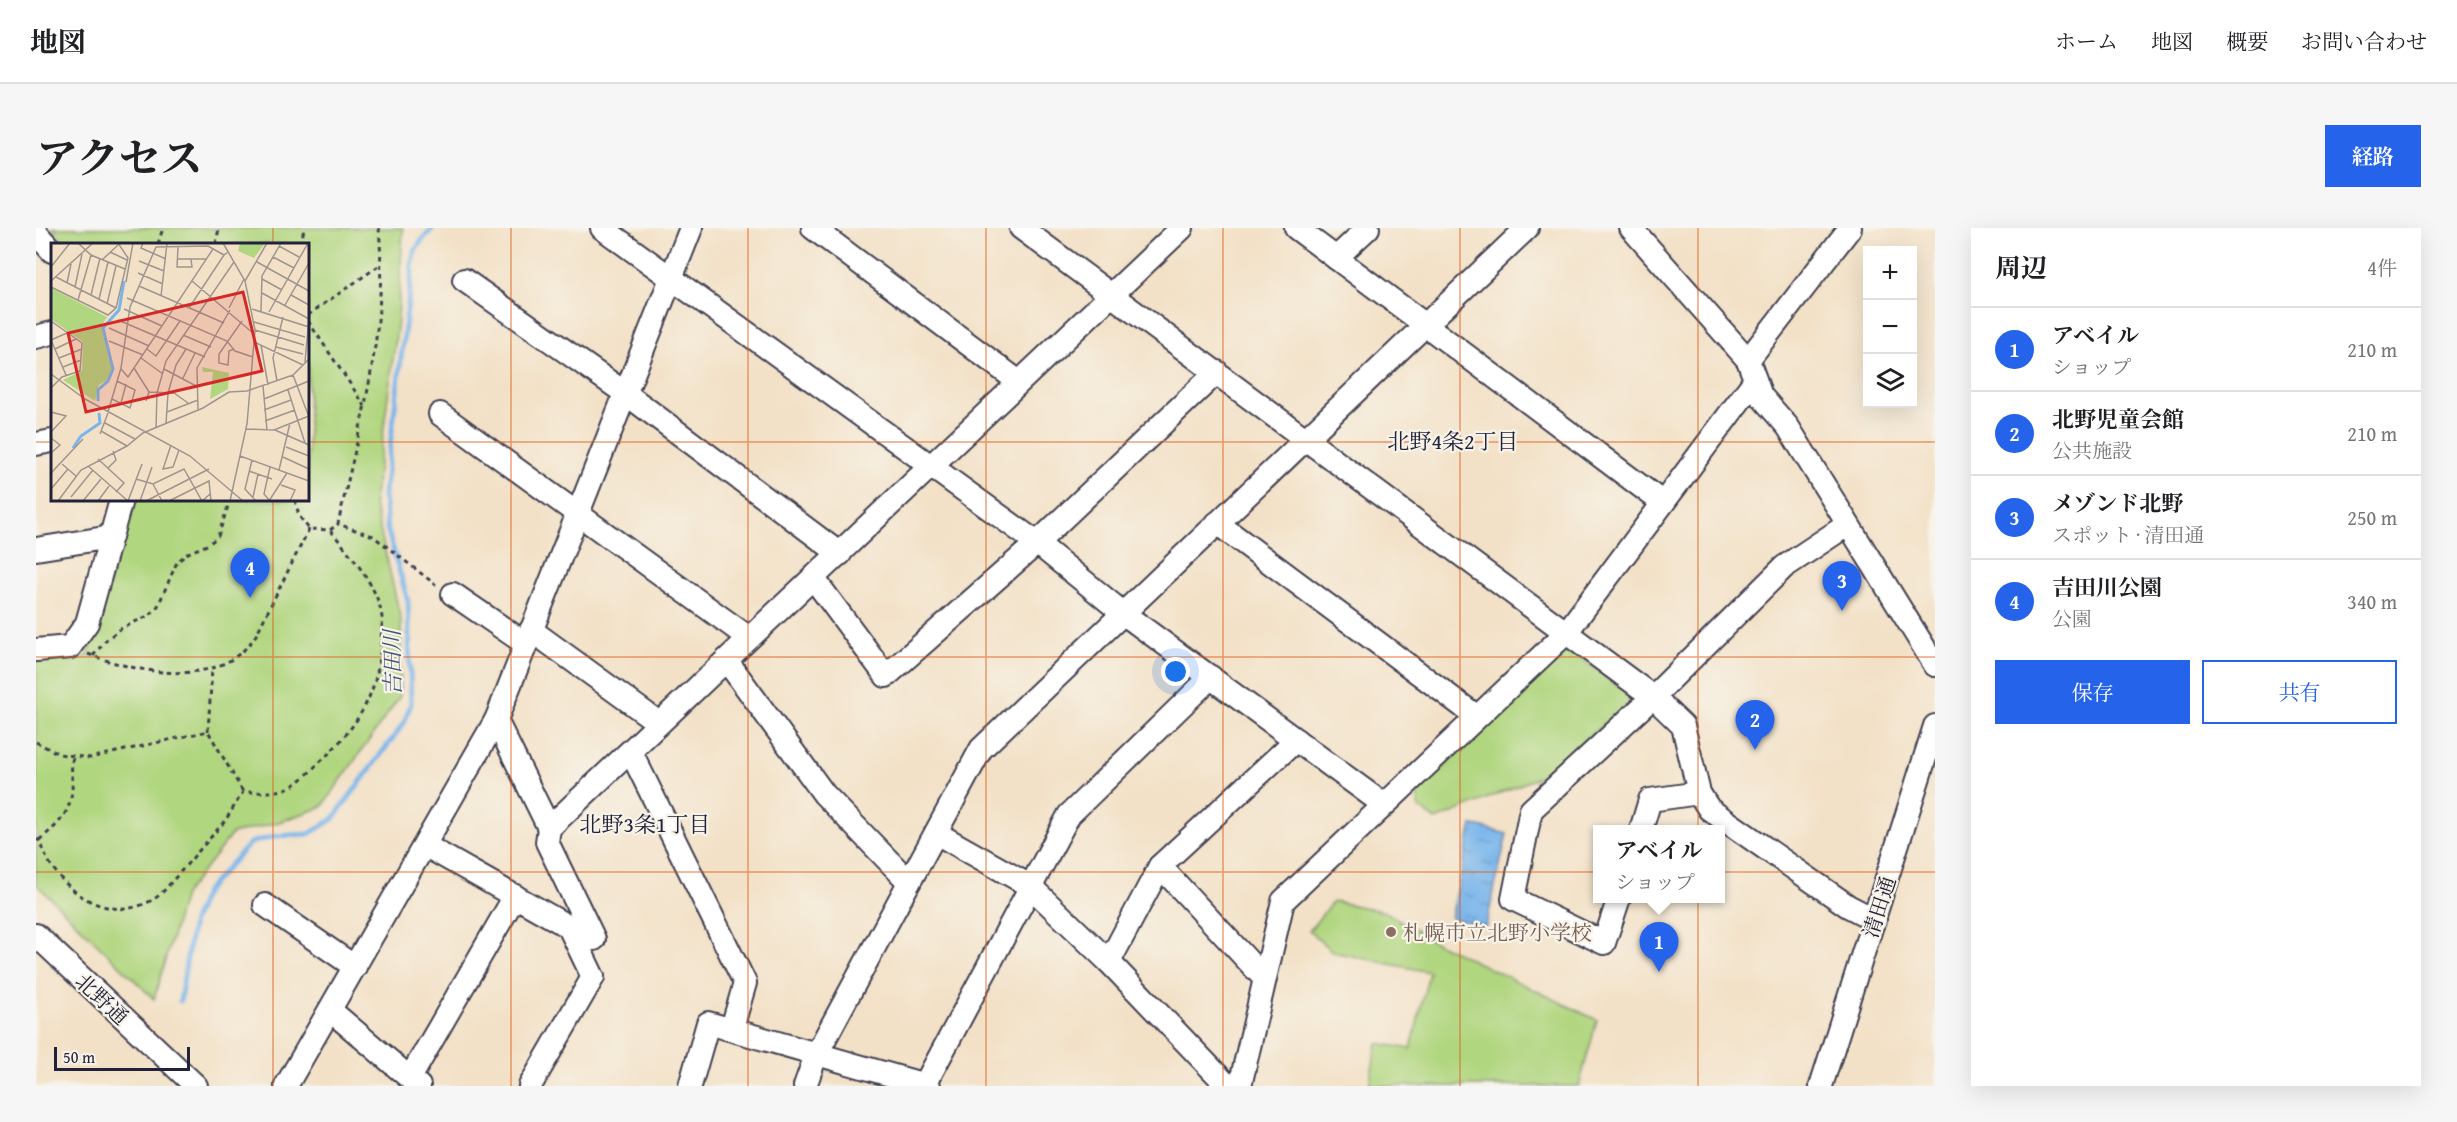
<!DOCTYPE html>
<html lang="ja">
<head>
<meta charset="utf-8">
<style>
  :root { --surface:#fff; --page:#f6f6f6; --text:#202124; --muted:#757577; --line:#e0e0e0; --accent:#2563eb }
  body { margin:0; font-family:"Gentium Book Plus","Noto Serif JP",serif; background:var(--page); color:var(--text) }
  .controls { position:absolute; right:18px; top:18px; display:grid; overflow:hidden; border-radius:0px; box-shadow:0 6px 24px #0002 }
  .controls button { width:54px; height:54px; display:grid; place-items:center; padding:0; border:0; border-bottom:2px solid var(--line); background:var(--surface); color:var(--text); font:30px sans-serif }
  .scale { position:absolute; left:18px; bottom:15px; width:136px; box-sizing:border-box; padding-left:6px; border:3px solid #22223b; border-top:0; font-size:16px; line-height:21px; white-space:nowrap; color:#22223b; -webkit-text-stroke:4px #f7f3e8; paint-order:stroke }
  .you { position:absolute; left:1140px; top:444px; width:21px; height:21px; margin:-15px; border:4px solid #fff; border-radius:50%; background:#1a73e8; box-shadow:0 0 0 9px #1a73e833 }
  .badge { display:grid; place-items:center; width:39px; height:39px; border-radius:50%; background:var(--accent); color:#fff; font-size:20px; font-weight:700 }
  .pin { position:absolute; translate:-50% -50px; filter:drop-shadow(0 2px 3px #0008) }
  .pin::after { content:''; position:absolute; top:32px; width:21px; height:18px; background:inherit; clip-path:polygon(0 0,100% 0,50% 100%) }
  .popup { position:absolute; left:1557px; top:597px; width:132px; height:78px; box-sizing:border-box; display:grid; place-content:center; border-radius:0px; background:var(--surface); filter:drop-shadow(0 2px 4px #0005); font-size:20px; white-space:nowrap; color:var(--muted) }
  .popup b { font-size:22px; color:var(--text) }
  .popup::after { content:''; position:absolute; left:50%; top:100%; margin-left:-12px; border:12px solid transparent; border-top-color:var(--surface) }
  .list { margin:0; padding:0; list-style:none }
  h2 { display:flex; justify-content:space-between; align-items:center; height:78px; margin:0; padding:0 24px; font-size:26px }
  h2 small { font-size:20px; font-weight:400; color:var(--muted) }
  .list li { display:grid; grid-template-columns:39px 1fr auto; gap:18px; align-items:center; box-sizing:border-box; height:84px; padding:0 24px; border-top:2px solid var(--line) }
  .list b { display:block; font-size:22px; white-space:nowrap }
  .list p { margin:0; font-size:20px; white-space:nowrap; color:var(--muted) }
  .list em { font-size:20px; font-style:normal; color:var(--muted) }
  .actions { display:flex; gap:12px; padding:18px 24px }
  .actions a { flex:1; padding:14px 0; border:2px solid var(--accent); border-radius:0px; text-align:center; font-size:21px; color:var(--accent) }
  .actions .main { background:var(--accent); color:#fff }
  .icon { flex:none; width:33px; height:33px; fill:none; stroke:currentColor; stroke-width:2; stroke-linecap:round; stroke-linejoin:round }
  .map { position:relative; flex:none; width:1899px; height:858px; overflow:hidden; border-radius:0px }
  header { display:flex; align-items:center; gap:36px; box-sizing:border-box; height:84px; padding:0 30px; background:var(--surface); border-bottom:2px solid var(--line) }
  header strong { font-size:28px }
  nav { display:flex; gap:33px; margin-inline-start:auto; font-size:21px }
  .intro { display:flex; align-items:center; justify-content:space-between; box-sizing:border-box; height:144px; padding:0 36px }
  h1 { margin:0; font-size:42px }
  .button { padding:15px 27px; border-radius:0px; background:var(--accent); color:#fff; font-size:21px; font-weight:700 }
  main { display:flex; gap:36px; padding:0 36px }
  aside { flex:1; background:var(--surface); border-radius:0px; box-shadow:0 6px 24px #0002 }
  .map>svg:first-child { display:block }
  .green { fill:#b0d67f; stroke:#697c5d; stroke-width:1.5 }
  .water { fill:url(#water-ripples); stroke:#4e6c93; stroke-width:1.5 }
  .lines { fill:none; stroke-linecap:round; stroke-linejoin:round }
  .stream { stroke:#79b5eb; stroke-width:5 }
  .minor-casing { stroke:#413f50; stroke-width:26 }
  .path { stroke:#413f50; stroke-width:3; stroke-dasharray:4.5 4.5; stroke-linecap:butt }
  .minor { stroke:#fff; stroke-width:22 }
  .grid { fill:none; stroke:#de560e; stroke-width:1.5; stroke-opacity:0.55 }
  .education-dot { fill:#8d6e63; stroke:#f7f3e8; stroke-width:2 }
  .labels { text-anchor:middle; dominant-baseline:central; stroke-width:4.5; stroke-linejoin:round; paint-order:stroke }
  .street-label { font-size:21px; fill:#22223b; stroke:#f7f3e8 }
  .education-label { font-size:21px; fill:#785e54; stroke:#f7f3e8; text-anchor:start }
  .neighbourhood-label { font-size:22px; fill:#22223b; stroke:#f7f3e8 }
  .water-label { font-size:22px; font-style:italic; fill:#405579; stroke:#f7f3e8 }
  .inset-river { fill:none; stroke:#79b5eb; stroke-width:3 }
  .inset-road { fill:none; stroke:#9f958f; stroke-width:1.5 }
  .view { fill:#d62828; fill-opacity:0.15; stroke:#d62828; stroke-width:3 }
  .inset-edge { fill:none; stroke:#22223b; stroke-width:3 }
</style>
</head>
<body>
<header>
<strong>地図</strong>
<nav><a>ホーム</a><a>地図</a><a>概要</a><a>お問い合わせ</a></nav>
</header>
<div class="intro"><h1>アクセス</h1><a class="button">経路</a></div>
<main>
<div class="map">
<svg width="1899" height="858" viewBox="0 0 1899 858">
  <defs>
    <pattern id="water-ripples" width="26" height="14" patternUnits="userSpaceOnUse" patternTransform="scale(1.5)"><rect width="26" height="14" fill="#79b5eb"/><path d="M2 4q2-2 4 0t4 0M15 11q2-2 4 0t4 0" fill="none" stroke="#6393c0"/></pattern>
  </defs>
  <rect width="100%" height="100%" fill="#f7f3e8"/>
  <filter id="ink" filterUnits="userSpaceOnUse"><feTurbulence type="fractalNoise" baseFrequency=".0167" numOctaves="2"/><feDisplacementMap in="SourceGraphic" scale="12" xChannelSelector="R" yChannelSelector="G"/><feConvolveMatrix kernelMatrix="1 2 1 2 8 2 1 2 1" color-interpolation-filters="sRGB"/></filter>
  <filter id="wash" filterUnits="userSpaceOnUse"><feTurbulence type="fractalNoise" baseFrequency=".008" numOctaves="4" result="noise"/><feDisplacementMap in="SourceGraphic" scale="24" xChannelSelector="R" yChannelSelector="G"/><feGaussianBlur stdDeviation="1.35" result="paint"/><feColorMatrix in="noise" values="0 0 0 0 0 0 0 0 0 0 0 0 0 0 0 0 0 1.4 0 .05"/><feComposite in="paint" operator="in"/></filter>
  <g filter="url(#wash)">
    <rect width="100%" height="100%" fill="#f3e1c7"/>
    <g class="green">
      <path d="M 16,0 L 367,0 L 362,92 L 338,275 L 365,392 L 364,468 L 286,579 L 243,594 L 196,606 L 148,667 L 118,771 L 0,656 L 0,434 L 52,428 L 96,272 L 272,272 L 272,16 L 30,16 Z"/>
      <path d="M 1527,423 L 1535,423 L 1594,467 L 1592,477 L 1502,549 L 1400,592 L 1383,580 L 1381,564 Z"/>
      <path d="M 1297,673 L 1350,684 L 1399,714 L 1561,792 L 1543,858 L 1333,858 L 1341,815 L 1375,821 L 1393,744 L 1297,724 L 1273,703 Z"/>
    </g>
    <path class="water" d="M 1436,597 L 1471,606 L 1450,698 L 1415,690 Z"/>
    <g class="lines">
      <path class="stream" d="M 144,773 L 157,693 L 170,663 L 214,615 L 240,608 L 273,606 L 297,591 L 368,495 L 375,476 L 372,373 L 351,300 L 348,267 L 376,43 C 374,25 385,12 397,0"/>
    </g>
  </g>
  <g filter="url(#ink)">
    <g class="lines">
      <defs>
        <g id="minor">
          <path d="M 566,0 L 1001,315 L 1088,386 L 1347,576"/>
          <path d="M 777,0 L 983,154"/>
          <path d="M 985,0 L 1617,469 L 1647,498 L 1663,565 L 1673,581 L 1812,678 L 1839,692"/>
          <path d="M 1260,0 L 1627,275"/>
          <path d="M 1595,0 L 1712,132 L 1725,168 L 1752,199 L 1899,437"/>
          <path d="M 0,5 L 16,23"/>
          <path d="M 1300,30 L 1332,0"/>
          <path d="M 428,52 L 589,165 L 804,326"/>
          <path d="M 0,109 L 16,105"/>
          <path d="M 1712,132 L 1814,0"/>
          <path d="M 404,186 L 713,410"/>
          <path d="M 0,216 L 16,213"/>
          <path d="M 1181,295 L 1440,488"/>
          <path d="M 0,321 L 75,309"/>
          <path d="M 778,351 L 850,448 L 1001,315 L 1181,144"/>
          <path d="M 417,366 L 490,416"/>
          <path d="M 495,402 L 623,495"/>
          <path d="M 0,422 L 34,419 L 51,395 L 85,272"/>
          <path d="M 691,433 L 788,566 L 873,654"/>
          <path d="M 460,492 L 513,600 L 1146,0"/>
          <path d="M 595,524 L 709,755 L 696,800"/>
          <path d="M 513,600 L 511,614 L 558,711"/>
          <path d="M 1605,602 L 1614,572 L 1663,565"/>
          <path d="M 900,605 L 994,658 L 1073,734 L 1192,858"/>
          <path d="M 390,618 L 533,699 L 557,749 L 494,858"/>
          <path d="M 1124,638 L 1228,750"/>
          <path d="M 1583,670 L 1568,715 L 1477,671 L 1495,582 L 1617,469 L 1748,339 L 1811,297"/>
          <path d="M 229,677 L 319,739"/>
          <path d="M 0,707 L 160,858"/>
          <path d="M 1073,734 L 1124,638 L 1260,512"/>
          <path d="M 294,782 L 383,858"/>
          <path d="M 374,850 L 479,668"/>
          <path d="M 250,858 L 460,492 L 655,0"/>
          <path d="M 654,858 L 672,795 L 893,858"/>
          <path d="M 769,858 L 780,827 L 945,521 L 1491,0"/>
          <path d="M 888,858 L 1033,587 L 1175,449"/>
          <path d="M 1204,858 L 1247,673 L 1530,405 L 1719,152"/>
          <path d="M 1785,858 L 1899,498"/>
        </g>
      </defs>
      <use href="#minor" class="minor-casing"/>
      <g class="path">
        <path d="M 343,0 C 352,101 324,198 302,296 L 337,308 L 400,357"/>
        <path d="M 122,16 L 127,0"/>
        <path d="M 180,16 L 183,0"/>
        <path d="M 265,16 L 268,0"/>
        <path d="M 272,87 L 344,37"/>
        <path d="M 272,93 L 329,178"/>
        <path d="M 259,272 L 263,288 L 273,301 L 294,302 L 302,296"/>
        <path d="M 52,426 C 103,445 185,463 220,407 L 273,301"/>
        <path d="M 57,428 L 71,411 L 86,400 L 114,387 L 122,378 L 141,334 L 152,325 L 173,316 L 182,308 L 194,272"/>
        <path d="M 172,503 L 176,441"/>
        <path d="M 0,514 L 23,526 L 54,530 L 172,503 L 207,564"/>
        <path d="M 0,612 L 3,612 C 19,662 77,704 125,666 L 189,593 L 207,564 C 223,564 240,566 256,558 C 267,552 275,542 284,534 C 322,498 344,464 345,410 C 346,402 347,392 345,383 C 339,355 312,323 294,302"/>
        <path d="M 3,612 C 21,598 34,586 36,562 C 37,550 34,541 37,529"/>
      </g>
      <use href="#minor" class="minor"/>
    </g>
  </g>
  <path class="grid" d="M 237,0 L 237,16M 475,0 L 475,858M 712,0 L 712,858M 950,0 L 950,858M 1187,0 L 1187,858M 1424,0 L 1424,858M 1662,0 L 1662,858M 0,214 L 16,214M 272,214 L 1899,214M 237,272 L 237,858M 0,429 L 1899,429M 0,644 L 1899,644"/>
  <circle class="education-dot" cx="1355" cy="704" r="6"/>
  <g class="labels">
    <g class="street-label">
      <text transform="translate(1843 679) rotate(-72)">清田通</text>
      <text transform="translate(66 771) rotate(43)">北野通</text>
    </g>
    <g class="education-label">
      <text x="1367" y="704">札幌市立北野小学校</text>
    </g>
    <g class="neighbourhood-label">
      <text x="1417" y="213">北野4条2丁目</text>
      <text x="609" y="596">北野3条1丁目</text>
    </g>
    <g class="water-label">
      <text transform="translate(356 435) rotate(-91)">吉田川</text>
    </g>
  </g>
  <g transform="translate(15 15)">
    <rect width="258" height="258" fill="#f3e1c7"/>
    <path d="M 189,0 L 214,0 L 203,15 L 187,8 ZM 0,45 L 56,74 L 51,82 L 61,125 L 56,137 L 48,142 L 44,158 L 12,137 L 31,128 L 32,99 L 0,76 ZM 151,124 L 178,130 L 177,146 L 159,156 L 162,129 L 152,129 Z" fill="#b0d67f"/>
    <path class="inset-river" d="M 47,158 L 47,147 L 57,138 L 62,126 L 52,85 L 68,67 L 73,38M 22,205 L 30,193 L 49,180 L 48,170"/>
    <path class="inset-road" d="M 27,0 L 40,12 L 74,26M 92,0 L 90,5 L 115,16M 172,0 L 194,38 L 204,87 L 196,181 L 179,258M 228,3 L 248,14M 127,4 L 126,24 L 141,24 L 140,16M 59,9 L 76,17M 222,14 L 243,25M 127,16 L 155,16M 51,17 L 67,2M 88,18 L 113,28M 206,19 L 258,48M 0,24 L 19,0M 87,30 L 112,41M 5,34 L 65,65M 211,36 L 231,47M 0,38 L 42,0M 141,38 L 203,91M 194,38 L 216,0M 75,39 L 82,0M 16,40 L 20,21M 88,43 L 173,80M 0,44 L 57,72 L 65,65 L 77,15 L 67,0M 24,44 L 31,11M 211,50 L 258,76M 40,52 L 49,15M 240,52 L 258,62M 110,53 L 116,0M 76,55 L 176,98 L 184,108 L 202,114M 48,56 L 57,19M 27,57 L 40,12M 56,61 L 65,23M 234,62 L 258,20M 138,65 L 173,12M 178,65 L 193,36M 73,66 L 111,83M 201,66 L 258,84M 210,68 L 211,33 L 230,0M 218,69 L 257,0M 67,77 L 154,114M 0,78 L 31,100 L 29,128 L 11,134 L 0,145M 203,79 L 254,94M 58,85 L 98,103M 204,87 L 253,102M 132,92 L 160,104M 58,98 L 92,112M 203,99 L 252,122M 210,102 L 217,142M 225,104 L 252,111M 4,106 L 25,96M 96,106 L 105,113 L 129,78M 183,106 L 178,108 L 177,122 L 168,120 L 168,111 L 191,78M 8,115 L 31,106M 90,115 L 112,131M 254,119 L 258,75M 12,124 L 30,117M 83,125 L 98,149M 70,126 L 77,134 L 162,6M 113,126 L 147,144M 0,131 L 34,156 L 139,213 L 192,258M 15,132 L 0,97 L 16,90M 242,132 L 258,174M 132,135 L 144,110M 226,138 L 222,115 L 232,74M 212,143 L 216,187M 237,147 L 254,200M 61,156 L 79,165 L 84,147 L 66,138M 213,156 L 258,138M 95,158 L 98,149 L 123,150 L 137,160M 70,160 L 75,141M 147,167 L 146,125 L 179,67M 213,167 L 240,157M 0,169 L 15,173 L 0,189M 57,169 L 70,125 L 79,64 L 105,4 L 157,3 L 173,12 L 177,9M 116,169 L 147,157M 214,178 L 244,167M 54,180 L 84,196M 115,181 L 117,150 L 125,122 L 135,106M 105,185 L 106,150 L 115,118 L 183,19M 195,186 L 223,187 L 258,173M 224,187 L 258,202M 50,188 L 76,203M 49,191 L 57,170M 0,195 L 9,202 L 0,210M 120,202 L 112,226 L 122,224 L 128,207M 235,204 L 258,213M 189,213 L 258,238M 232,214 L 258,226M 47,216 L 73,240 L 65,249M 201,217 L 194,246 L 205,258M 11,221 L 25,233M 37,223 L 77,258M 57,225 L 65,217 L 62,208M 228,227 L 239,180M 198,228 L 221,236M 0,230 L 32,196M 85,236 L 102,241 L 133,226 L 151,258 L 159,251M 102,241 L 111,258M 230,242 L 244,247 L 239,258M 0,246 L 17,226M 20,254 L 42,227M 202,254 L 207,231M 7,258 L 30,227 L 76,203 L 92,190 L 152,165 L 178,149 L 196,148 L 242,132 L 258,116M 32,258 L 50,236M 47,258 L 58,243M 77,258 L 91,221M 89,258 L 101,224M 95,258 L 158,226M 118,258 L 158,238 L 160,258M 218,258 L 236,230M 219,258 L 213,251 L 219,224"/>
    <path class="view" d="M 192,49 L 211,128 L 35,169 L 17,90 Z"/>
    <rect width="258" height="258" class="inset-edge"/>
  </g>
</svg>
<div class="controls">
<button>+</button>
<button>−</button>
<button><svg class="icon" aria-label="layers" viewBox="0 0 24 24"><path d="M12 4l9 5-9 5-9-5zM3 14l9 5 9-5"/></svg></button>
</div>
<div class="scale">50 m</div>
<div class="you"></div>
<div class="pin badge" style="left:1623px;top:744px">1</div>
<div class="popup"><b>アベイル</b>ショップ</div>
<div class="pin badge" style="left:1719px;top:522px">2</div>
<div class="pin badge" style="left:1806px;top:383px">3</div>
<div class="pin badge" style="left:214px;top:370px">4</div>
</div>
<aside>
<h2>周辺<small>4件</small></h2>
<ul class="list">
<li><span class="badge">1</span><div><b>アベイル</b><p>ショップ</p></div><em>210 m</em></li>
<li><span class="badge">2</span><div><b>北野児童会館</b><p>公共施設</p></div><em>210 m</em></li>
<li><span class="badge">3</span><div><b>メゾンド北野</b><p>スポット · 清田通</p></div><em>250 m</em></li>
<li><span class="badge">4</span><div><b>吉田川公園</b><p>公園</p></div><em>340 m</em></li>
</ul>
<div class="actions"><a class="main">保存</a><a>共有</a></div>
</aside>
</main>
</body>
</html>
